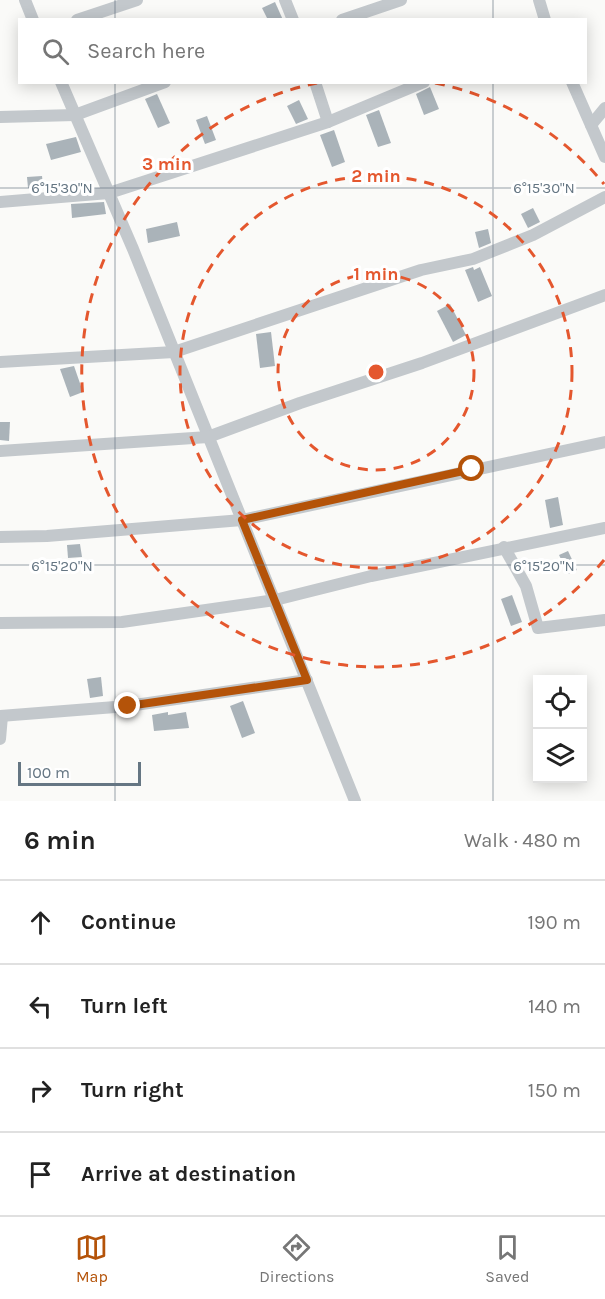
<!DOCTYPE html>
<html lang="en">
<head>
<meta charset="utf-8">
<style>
  :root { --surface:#fff; --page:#f2f2f2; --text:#222; --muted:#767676; --line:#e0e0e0; --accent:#b45309 }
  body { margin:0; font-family:Karla,sans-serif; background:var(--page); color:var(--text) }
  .controls { position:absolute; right:18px; bottom:18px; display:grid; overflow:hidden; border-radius:0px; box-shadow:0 3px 15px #0003 }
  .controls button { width:54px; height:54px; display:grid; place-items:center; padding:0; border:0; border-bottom:2px solid var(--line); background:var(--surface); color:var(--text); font:30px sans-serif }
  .scale { position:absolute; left:18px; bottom:15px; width:123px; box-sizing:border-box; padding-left:6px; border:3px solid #657683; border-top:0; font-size:16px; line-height:21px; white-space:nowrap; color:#657683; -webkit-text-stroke:4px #fff; paint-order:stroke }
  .stop { position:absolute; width:18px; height:18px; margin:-14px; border:4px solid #b45309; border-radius:50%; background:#fff }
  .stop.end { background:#b45309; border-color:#fff; box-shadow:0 2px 6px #0008 }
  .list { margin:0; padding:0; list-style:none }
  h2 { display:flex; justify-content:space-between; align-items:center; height:78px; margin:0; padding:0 24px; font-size:26px }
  h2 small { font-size:20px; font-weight:400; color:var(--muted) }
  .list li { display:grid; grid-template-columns:39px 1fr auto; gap:18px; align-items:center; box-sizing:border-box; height:84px; padding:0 24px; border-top:2px solid var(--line) }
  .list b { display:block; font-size:22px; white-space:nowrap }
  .list em { font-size:20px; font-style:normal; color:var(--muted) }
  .icon { flex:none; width:33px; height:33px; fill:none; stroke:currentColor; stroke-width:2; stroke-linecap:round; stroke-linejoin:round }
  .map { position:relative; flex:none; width:605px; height:801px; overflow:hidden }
  .search { position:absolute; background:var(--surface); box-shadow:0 3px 15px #0003; left:18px; right:18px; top:18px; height:66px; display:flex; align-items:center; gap:15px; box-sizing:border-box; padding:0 21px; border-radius:0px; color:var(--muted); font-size:22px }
  .sheet { height:414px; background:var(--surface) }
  nav { display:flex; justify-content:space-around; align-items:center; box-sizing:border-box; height:84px; border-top:2px solid var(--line); background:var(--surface); font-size:16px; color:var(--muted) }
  nav a { display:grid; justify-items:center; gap:3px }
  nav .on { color:var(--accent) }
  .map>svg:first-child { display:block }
  .building { fill:#aab3b9 }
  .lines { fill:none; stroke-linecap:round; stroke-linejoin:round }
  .minor { stroke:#c3c8cc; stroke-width:12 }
  .route { stroke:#b45309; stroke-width:8 }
  .ticks { fill:none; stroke:#657683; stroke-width:1.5; stroke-opacity:0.45 }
  .ring { fill:none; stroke:#e4572e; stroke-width:3; stroke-dasharray:10 8 }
  .ticks-label { font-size:15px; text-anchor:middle; fill:#657683; stroke:#fff; stroke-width:6; stroke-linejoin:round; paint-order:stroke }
  .centre { fill:#e4572e; stroke:#fff; stroke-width:3 }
  .ring-label { font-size:18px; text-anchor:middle; font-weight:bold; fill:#e4572e; stroke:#fff; stroke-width:6; stroke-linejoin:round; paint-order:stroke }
</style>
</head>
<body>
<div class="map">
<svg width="605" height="801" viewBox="0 0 605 801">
  <rect width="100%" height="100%" fill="#fafaf8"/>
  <g class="building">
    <path d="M 275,2 L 283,20 L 268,20 L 262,8 Z"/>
    <path d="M 430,87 L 439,109 L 424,115 L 416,94 Z"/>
    <path d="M 157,94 L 170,123 L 158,128 L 145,99 Z"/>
    <path d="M 299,100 L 308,119 L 296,124 L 287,106 Z"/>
    <path d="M 379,110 L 391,143 L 378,147 L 366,115 Z"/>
    <path d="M 207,116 L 216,140 L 205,144 L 196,120 Z"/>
    <path d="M 334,130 L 345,162 L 332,167 L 320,135 Z"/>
    <path d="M 76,137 L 81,152 L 51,160 L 46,144 Z"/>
    <path d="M 42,176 L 43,186 L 28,188 L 27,177 Z"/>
    <path d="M 104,202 L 106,214 L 72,218 L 71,204 Z"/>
    <path d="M 533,208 L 540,222 L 528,228 L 521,214 Z"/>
    <path d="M 177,222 L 180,236 L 148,243 L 146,229 Z"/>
    <path d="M 488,229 L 491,243 L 479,248 L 475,232 Z"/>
    <path d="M 473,267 L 474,270 L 480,267 L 492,296 L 478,302 L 465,270 Z"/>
    <path d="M 450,304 L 466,335 L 453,342 L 437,311 Z"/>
    <path d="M 271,332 L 275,366 L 260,368 L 256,334 Z"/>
    <path d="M 74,366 L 83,392 L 70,397 L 60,369 Z"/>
    <path d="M 0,422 L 10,422 L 9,441 L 0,440 Z"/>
    <path d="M 558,497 L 563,525 L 550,528 L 545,500 Z"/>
    <path d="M 80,544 L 82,557 L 68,558 L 67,545 Z"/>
    <path d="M 568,551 L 577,570 L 568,574 L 559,555 Z"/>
    <path d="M 512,595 L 522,622 L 511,626 L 501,599 Z"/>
    <path d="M 101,677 L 103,696 L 90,698 L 87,679 Z"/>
    <path d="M 243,701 L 255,733 L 242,738 L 230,706 Z"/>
    <path d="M 168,712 L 168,715 L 186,712 L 189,728 L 154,731 L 152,715 Z"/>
  </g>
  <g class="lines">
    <g class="minor">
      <path d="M 25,0 L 33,20"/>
      <path d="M 285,0 L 293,20"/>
      <path d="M 539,0 L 545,20"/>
      <path d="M 77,20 L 137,0"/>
      <path d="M 342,20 L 401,0"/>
      <path d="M 61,82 L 133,249 L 355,801"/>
      <path d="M 315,82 L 328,122"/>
      <path d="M 572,82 L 605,157"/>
      <path d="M 0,117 L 75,115 L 165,82"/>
      <path d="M 591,125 L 605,108"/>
      <path d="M 0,202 L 109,193 L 328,122 L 424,82"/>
      <path d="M 0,362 L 174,352 L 421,270 L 473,259 L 533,235 L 605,197"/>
      <path d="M 0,451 L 208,437 L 300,403 L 422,363 L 605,295"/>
      <path d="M 0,537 L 47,536 L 242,520 L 605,442"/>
      <path d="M 504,547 L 526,586 L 538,628 L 605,620"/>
      <path d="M 0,623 L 122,622 L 275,600 L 371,576 L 605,528"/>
      <path d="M 0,716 L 128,706 L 307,680"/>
      <path d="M 0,739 L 2,716"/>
    </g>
  </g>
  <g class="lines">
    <path class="route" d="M 128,706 L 307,680 L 242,520 L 472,469"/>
  </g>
  <path class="ticks" d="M 115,0 L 115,20M 493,0 L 493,20M 115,82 L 115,801M 493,82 L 493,801M 0,188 L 605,188M 0,565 L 605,565"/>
  <g class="ring">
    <circle cx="376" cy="372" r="98"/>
    <circle cx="376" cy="372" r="196"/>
    <path d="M604 560A295 295 0 1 1 317 83M435 83A295 295 0 0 1 604 184"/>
  </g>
  <g class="ticks-label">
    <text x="62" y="193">6°15'30"N</text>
    <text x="544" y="193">6°15'30"N</text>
    <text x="62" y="571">6°15'20"N</text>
    <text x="544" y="571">6°15'20"N</text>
  </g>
  <circle cx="376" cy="372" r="9" class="centre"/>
  <g class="ring-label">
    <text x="167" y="170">3 min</text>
    <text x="376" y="182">2 min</text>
    <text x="376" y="280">1 min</text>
  </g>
</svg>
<div class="controls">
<button><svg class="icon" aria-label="locate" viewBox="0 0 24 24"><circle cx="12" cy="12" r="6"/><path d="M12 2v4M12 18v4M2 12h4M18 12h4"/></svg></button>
<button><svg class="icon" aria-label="layers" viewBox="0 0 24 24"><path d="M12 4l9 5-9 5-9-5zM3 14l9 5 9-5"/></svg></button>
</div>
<div class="scale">100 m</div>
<div class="stop" style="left:472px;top:469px"></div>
<div class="stop end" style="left:128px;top:706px"></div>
<div class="search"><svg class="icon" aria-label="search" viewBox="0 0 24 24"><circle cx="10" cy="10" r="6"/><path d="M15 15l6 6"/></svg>Search here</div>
</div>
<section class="sheet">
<h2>6 min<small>Walk · 480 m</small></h2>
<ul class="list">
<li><svg class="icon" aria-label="ahead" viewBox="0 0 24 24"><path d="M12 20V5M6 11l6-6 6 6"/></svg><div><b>Continue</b></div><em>190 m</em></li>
<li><svg class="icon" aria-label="left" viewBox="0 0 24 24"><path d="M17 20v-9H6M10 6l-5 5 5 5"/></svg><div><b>Turn left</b></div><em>140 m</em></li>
<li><svg class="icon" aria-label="right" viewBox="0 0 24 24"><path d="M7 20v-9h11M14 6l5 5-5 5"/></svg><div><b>Turn right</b></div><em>150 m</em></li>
<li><svg class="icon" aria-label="arrive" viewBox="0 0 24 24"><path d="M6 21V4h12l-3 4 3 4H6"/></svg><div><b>Arrive at destination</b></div></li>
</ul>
</section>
<nav>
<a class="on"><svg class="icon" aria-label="map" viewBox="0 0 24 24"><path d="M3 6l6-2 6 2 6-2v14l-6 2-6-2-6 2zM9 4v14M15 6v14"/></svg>Map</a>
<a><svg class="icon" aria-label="directions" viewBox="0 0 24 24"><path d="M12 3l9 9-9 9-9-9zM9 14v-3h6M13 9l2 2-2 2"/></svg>Directions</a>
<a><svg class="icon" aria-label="saved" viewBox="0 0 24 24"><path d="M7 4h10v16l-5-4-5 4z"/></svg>Saved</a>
</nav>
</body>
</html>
